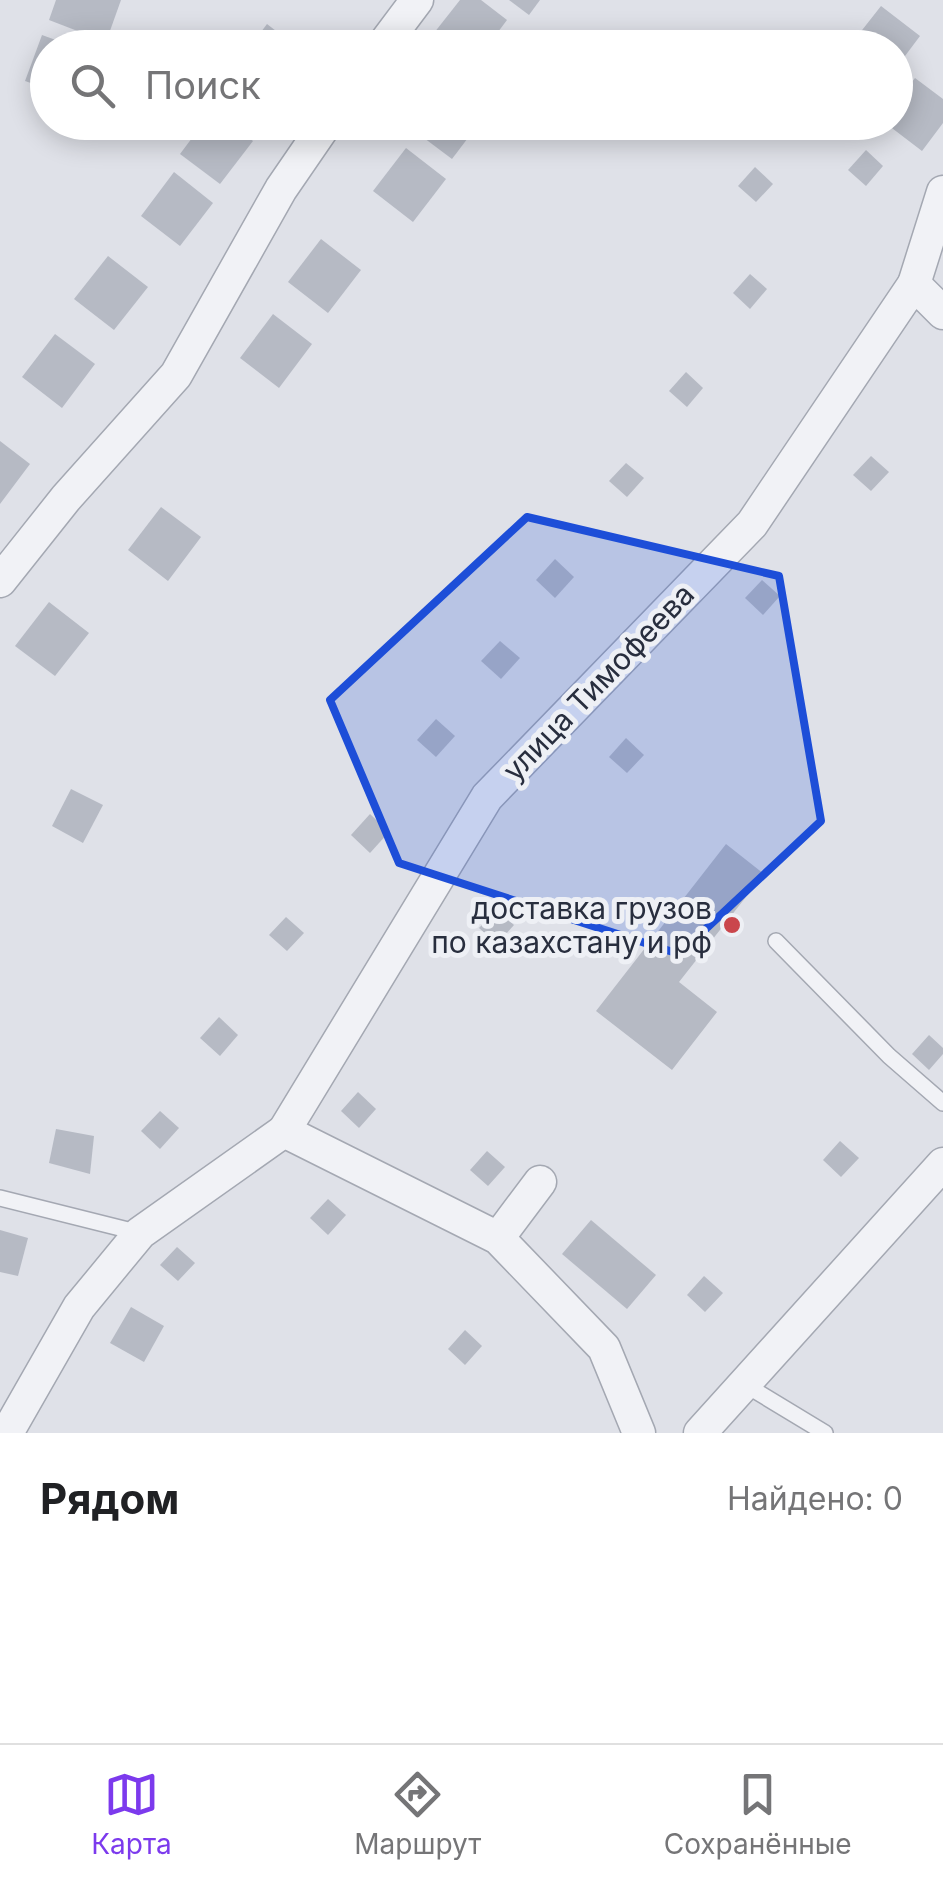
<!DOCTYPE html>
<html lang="ru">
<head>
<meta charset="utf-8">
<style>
  :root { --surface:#fff; --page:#f2f2f2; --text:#202124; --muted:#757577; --line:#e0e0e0; --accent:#7c3aed }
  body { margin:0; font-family:Inter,sans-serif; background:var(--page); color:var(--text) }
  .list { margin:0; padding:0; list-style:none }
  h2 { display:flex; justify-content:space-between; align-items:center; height:130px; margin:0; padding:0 40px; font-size:42px }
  h2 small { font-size:32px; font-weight:400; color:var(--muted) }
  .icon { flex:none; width:55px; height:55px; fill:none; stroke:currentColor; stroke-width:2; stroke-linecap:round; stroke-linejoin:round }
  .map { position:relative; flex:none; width:943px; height:1433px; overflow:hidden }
  .search { position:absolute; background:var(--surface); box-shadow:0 5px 25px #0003; left:30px; right:30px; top:30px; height:110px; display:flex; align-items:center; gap:25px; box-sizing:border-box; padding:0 35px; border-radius:55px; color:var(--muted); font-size:38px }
  .sheet { height:310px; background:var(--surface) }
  nav { display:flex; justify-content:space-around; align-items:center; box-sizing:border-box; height:140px; border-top:2px solid var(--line); background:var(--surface); font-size:28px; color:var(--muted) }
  nav a { display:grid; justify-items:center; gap:5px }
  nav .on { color:var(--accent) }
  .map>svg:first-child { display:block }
  .building { fill:#b6bac4 }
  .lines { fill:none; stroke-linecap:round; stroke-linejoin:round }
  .service-casing { stroke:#a4a8b2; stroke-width:18 }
  .minor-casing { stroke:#a4a8b2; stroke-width:35 }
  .service { stroke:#f1f2f6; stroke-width:15 }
  .minor { stroke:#f1f2f6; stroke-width:32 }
  .marked { fill:#1d4ed8; fill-opacity:0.2; stroke:#1d4ed8; stroke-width:8; stroke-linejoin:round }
  .poi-dot { fill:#ca464c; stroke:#eef0f5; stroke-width:4 }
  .labels { text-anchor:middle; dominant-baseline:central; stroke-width:10; stroke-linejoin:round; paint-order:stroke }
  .street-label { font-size:30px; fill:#282e3e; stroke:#eef0f5 }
  .poi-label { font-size:30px; fill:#282e3e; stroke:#eef0f5; text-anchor:end }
</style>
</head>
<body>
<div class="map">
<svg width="943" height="1433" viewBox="0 0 943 1433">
  <rect width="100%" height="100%" fill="#dfe1e8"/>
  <g class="building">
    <path d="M 56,0 L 121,0 L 106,42 L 49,20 Z"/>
    <path d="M 460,0 L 481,0 L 507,20 L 486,48 L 453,48 L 434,33 Z"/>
    <path d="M 509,0 L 540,0 L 529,15 Z"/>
    <path d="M 881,6 L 920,36 L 896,68 L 896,48 L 848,48 Z"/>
    <path d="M 267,24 L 298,48 L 249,48 Z"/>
    <path d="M 42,35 L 75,47 L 48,48 L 48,89 L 25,81 Z"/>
    <path d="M 915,78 L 943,99 L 943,123 L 922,151 L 884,122 L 896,122 L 896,103 Z"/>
    <path d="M 204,122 L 228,122 L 253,141 L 220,184 L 180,154 Z"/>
    <path d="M 417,122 L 480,122 L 452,159 L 412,129 Z"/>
    <path d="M 406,148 L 446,179 L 413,222 L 373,191 Z"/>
    <path d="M 866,150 L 883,166 L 866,186 L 848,170 Z"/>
    <path d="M 755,167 L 773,184 L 756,202 L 738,186 Z"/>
    <path d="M 174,172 L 213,203 L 180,246 L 141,216 Z"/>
    <path d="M 321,239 L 361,270 L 328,313 L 288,282 Z"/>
    <path d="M 108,256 L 148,287 L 114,330 L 74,299 Z"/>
    <path d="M 750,274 L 767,289 L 750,309 L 733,293 Z"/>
    <path d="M 273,314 L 312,344 L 279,388 L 240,358 Z"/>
    <path d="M 55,334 L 95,364 L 62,408 L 22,377 Z"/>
    <path d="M 686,372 L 703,388 L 687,407 L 669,391 Z"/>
    <path d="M 0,441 L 30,464 L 0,504 Z"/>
    <path d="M 871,456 L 889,472 L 871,491 L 853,475 Z"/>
    <path d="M 626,463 L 644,478 L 627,497 L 609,481 Z"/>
    <path d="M 161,507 L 201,537 L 168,581 L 128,550 Z"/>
    <path d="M 555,559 L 574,577 L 555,598 L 536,580 Z"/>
    <path d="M 762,580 L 780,596 L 763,615 L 745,598 Z"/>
    <path d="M 49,602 L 89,633 L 55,676 L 15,646 Z"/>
    <path d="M 500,641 L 520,658 L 501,679 L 481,661 Z"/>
    <path d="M 436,719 L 455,736 L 436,757 L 417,740 Z"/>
    <path d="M 626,738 L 644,755 L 627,773 L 609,757 Z"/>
    <path d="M 71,789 L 103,805 L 83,843 L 52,826 Z"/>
    <path d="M 370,814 L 389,832 L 370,853 L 351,835 Z"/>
    <path d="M 726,844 L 764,874 L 679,982 L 717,1012 L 672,1070 L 596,1011 Z"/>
    <path d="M 496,909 L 514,925 L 497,944 L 479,928 Z"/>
    <path d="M 286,917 L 304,933 L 287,951 L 269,935 Z"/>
    <path d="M 219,1017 L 238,1035 L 220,1056 L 200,1038 Z"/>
    <path d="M 929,1035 L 943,1048 L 943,1054 L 929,1070 L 912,1054 Z"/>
    <path d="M 358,1092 L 376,1109 L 359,1128 L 341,1111 Z"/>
    <path d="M 160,1111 L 179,1128 L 160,1149 L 141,1131 Z"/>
    <path d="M 56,1129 L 94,1136 L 90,1174 L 49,1163 Z"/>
    <path d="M 840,1141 L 859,1158 L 841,1177 L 823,1160 Z"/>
    <path d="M 487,1151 L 505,1167 L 488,1186 L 470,1170 Z"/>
    <path d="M 328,1199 L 346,1215 L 328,1235 L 310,1218 Z"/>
    <path d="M 591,1220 L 656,1275 L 627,1309 L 562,1254 Z"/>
    <path d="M 0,1230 L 28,1238 L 18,1276 L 0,1272 Z"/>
    <path d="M 177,1247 L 195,1263 L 178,1281 L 160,1265 Z"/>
    <path d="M 704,1276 L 723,1293 L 705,1312 L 687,1295 Z"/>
    <path d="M 131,1307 L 164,1326 L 144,1362 L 110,1343 Z"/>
    <path d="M 465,1330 L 482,1346 L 465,1365 L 448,1349 Z"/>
  </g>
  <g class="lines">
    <defs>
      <g id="service">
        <path d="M 776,941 L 889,1056 L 943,1103"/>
        <path d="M 0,1198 L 140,1233"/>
        <path d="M 744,1384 L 825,1433"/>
      </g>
      <g id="minor">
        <path d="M 381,48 L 417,0"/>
        <path d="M 914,284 L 943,192"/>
        <path d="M 0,581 L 66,498 L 176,375 L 281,189 L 327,122"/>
        <path d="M 284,1131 L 487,797 L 752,524 L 914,284 L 943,313"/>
        <path d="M 498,1238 L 540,1182"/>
        <path d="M 7,1433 L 79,1307 L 140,1233 L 284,1131 L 498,1238 L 604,1348 L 639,1433"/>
        <path d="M 700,1433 L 943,1164"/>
      </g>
    </defs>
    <use href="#service" class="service-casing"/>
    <use href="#minor" class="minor-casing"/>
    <use href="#service" class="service"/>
    <use href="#minor" class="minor"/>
  </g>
  <path class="marked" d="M 527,517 L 779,576 L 821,821 L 679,954 L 399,863 L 330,700 Z"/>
  <circle class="poi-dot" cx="732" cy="925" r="10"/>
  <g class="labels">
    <g class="street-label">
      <text transform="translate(598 682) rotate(-46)">улица Тимофеева</text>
    </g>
    <g class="poi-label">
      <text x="712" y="908">доставка грузов<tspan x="712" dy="34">по казахстану и рф</tspan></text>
    </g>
  </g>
</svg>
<div class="search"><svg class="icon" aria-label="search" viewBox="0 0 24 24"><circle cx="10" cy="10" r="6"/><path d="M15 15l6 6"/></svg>Поиск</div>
</div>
<section class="sheet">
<h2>Рядом<small>Найдено: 0</small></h2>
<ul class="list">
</ul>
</section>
<nav>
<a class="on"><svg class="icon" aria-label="map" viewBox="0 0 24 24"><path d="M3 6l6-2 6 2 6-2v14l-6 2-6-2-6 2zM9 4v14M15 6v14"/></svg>Карта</a>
<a><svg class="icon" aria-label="directions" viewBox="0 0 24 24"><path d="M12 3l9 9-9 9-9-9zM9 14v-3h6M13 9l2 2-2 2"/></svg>Маршрут</a>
<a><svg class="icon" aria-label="saved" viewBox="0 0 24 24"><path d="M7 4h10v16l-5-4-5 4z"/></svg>Сохранённые</a>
</nav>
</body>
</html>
